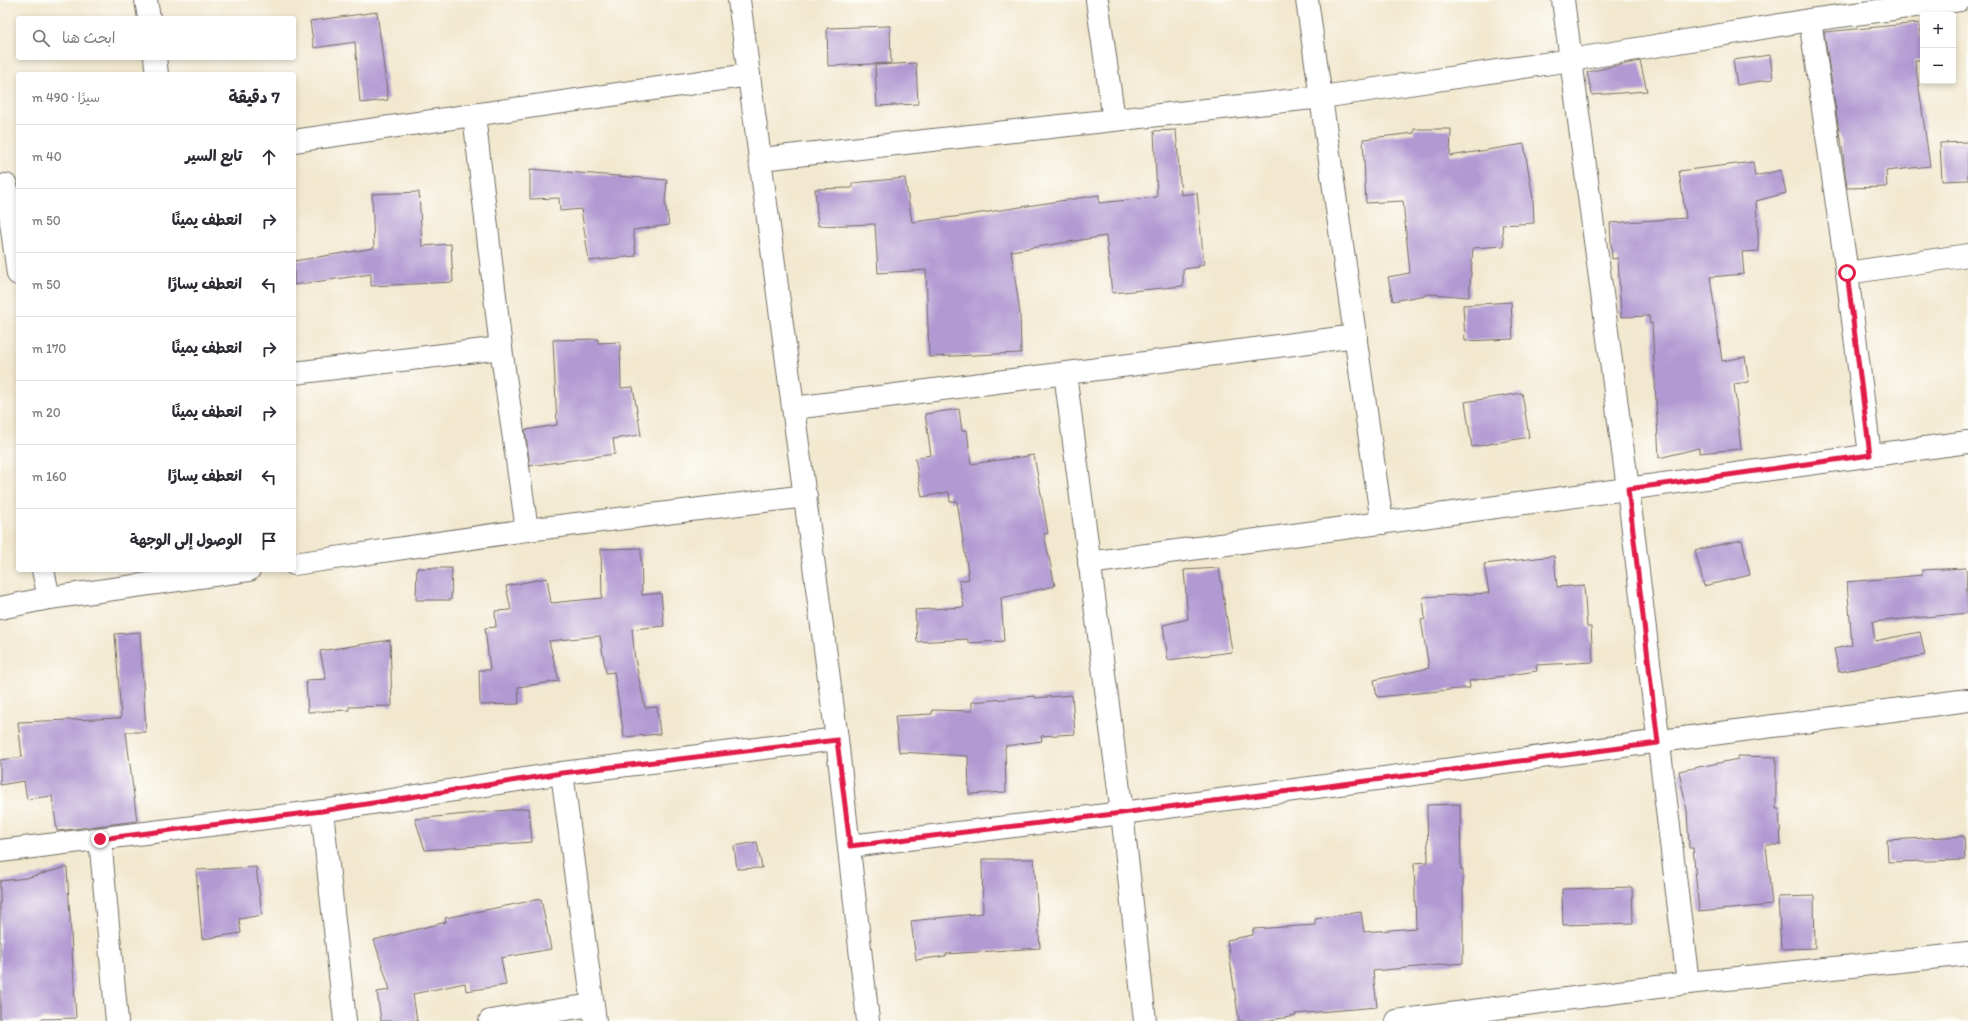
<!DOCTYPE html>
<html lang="ar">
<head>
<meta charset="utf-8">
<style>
  :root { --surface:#fff; --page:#f2f2f3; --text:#2b2b33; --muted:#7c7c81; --line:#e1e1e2 }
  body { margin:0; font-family:Itim,"Playpen Sans Arabic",sans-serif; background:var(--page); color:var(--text); direction:rtl }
  .controls { position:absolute; right:12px; top:12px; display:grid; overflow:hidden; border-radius:4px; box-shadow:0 2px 6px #0003 }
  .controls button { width:36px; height:36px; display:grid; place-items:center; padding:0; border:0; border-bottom:1px solid var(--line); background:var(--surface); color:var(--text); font:20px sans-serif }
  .stop { position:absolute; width:12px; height:12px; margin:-9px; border:3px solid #e11d48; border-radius:50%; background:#fff }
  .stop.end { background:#e11d48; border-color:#fff; box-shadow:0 1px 4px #0008 }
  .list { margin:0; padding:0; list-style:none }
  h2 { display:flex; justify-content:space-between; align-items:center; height:52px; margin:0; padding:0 16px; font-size:17px }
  h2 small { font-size:13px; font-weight:400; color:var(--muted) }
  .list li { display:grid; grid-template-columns:26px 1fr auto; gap:12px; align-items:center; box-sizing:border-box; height:64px; padding:0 16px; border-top:1px solid var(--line) }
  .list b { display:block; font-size:15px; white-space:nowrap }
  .list em { font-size:13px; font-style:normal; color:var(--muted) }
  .icon { flex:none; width:22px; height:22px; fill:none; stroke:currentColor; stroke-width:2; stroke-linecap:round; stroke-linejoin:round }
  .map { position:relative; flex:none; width:1968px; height:1021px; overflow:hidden; direction:ltr }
  .search { position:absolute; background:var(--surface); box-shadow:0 2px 6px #0003; left:16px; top:16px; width:280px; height:44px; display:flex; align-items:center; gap:10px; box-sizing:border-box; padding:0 14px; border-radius:4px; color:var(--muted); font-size:15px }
  .panel { position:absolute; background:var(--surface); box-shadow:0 2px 6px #0003; left:16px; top:72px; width:280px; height:500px; border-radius:4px; direction:rtl }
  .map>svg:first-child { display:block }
  .building { fill:#b199d2 }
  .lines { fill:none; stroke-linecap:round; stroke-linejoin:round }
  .minor-casing { stroke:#716d64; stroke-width:24 }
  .minor { stroke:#fff; stroke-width:22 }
  .route { stroke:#e11d48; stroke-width:5 }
</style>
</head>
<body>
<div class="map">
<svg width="1968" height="1021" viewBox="0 0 1968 1021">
  <rect width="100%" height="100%" fill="#fdfcf7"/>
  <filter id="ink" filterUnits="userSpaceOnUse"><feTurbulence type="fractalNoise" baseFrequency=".025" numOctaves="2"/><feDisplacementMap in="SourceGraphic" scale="8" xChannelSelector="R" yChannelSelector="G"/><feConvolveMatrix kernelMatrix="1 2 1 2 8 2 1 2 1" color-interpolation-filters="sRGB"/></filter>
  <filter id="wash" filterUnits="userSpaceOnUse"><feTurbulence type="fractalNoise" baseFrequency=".012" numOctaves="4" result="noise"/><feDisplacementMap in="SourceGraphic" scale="16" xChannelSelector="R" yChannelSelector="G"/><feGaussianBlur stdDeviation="0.9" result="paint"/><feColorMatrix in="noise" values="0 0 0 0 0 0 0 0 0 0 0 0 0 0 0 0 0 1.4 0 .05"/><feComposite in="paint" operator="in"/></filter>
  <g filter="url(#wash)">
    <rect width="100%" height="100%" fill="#f2e8cf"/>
    <g id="blocks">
      <g class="building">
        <path d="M 377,12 L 388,100 L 360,103 L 355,42 L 314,48 L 310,21 Z"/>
        <path d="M 1919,23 L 1923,60 L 1915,60 L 1930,166 L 1886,171 L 1887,187 L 1847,188 L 1841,138 L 1840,138 L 1824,32 Z"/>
        <path d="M 890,26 L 891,63 L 828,66 L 827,28 Z"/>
        <path d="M 1770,55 L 1773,79 L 1737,85 L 1733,60 Z"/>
        <path d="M 1640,61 L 1647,91 L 1592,95 L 1587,72 Z"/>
        <path d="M 916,63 L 918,104 L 877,106 L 875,65 Z"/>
        <path d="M 1414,129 L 1451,129 L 1450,156 L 1524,144 L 1533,199 L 1534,223 L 1502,225 L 1504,246 L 1473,248 L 1469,297 L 1431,294 L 1393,301 L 1388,277 L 1410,273 L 1403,201 L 1366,203 L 1363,139 L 1414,133 Z"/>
        <path d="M 1176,130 L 1181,195 L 1197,193 L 1204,264 L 1199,265 L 1199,267 L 1183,269 L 1183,286 L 1112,293 L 1106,236 L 1011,251 L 1020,313 L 1021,353 L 929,357 L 926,270 L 878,273 L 875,224 L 818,226 L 815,189 L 852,188 L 852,183 L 905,178 L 912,222 L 962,216 L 1099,195 L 1099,203 L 1157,197 L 1154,131 Z"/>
        <path d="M 1968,142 L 1968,180 L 1942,181 L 1940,143 Z"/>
        <path d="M 1753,162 L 1755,176 L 1781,170 L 1786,193 L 1756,201 L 1759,251 L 1742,252 L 1744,274 L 1710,277 L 1722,361 L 1745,357 L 1749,382 L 1734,384 L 1741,449 L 1699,453 L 1699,448 L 1659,458 L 1652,323 L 1650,324 L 1649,316 L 1621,317 L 1618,258 L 1612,259 L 1610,223 L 1686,218 L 1679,171 Z"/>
        <path d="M 530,169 L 667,180 L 665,202 L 669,225 L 633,230 L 636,256 L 589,261 L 581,209 L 560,211 L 559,198 L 530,199 Z"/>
        <path d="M 419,192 L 422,246 L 451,244 L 453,282 L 371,286 L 371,274 L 294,285 L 294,261 L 374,248 L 372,194 Z"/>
        <path d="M 1511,302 L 1513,339 L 1465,341 L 1463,305 Z"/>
        <path d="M 598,339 L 598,343 L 620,342 L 621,388 L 633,387 L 641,435 L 613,439 L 615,454 L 530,466 L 525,430 L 557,425 L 553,340 Z"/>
        <path d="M 1522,393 L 1529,437 L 1472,447 L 1465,402 Z"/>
        <path d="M 959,409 L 962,431 L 967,430 L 971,464 L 1034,455 L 1048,533 L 1044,534 L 1055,586 L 1001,598 L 1004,641 L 968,643 L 968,639 L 917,642 L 915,610 L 964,607 L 959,581 L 969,579 L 957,501 L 950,502 L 949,492 L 922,497 L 915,458 L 931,455 L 925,414 Z"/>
        <path d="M 1742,540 L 1750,575 L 1704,586 L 1695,550 Z"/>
        <path d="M 641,548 L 642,595 L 661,593 L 664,626 L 632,629 L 635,659 L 645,708 L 657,707 L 660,734 L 624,737 L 614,672 L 606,673 L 600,636 L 549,641 L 559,681 L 518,687 L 519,704 L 480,705 L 479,670 L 490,670 L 485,628 L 496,627 L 495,611 L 511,610 L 506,586 L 547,578 L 551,603 L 602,598 L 601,549 Z"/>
        <path d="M 1554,556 L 1557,587 L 1584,585 L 1587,627 L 1591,627 L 1593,662 L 1536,665 L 1537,671 L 1469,681 L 1470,688 L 1377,697 L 1374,680 L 1429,668 L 1421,620 L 1425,619 L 1423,597 L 1489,593 L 1484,564 Z"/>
        <path d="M 417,568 L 452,568 L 451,600 L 416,600 Z"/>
        <path d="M 1219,568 L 1232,652 L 1168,660 L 1163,625 L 1188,619 L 1184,570 Z"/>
        <path d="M 1966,568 L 1968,613 L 1872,622 L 1875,641 L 1920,632 L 1925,655 L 1839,672 L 1834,649 L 1852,645 L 1847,582 L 1922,575 L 1922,570 Z"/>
        <path d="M 140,632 L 146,732 L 126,732 L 137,821 L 57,831 L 52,796 L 27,799 L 24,781 L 0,785 L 0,760 L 22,757 L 18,722 L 121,718 L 115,634 Z"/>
        <path d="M 390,640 L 392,706 L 349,707 L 349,710 L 308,712 L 306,680 L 326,679 L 320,651 Z"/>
        <path d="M 1072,695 L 1075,734 L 1041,736 L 1042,741 L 1005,746 L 1006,792 L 969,794 L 968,756 L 899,752 L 895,716 L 932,714 L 932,710 L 972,711 L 972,702 L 1035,696 L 1035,698 Z"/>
        <path d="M 1738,756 L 1776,757 L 1776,809 L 1779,809 L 1781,845 L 1766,845 L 1772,905 L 1699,912 L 1693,848 L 1689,848 L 1687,811 L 1679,771 L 1738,759 Z"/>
        <path d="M 1460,804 L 1461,869 L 1463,869 L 1463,963 L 1373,971 L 1377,1007 L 1295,1014 L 1296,1016 L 1264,1021 L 1239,1021 L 1227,940 L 1253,935 L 1253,929 L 1315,925 L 1315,919 L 1361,912 L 1364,932 L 1416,928 L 1414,863 L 1428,862 L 1427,805 Z"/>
        <path d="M 529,808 L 532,842 L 425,850 L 415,819 Z"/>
        <path d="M 1964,836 L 1965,860 L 1888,862 L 1887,840 Z"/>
        <path d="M 757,842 L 762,868 L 737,869 L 734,846 Z"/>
        <path d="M 982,859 L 1034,859 L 1040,948 L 946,954 L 946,956 L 916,960 L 911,921 L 983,913 Z"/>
        <path d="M 67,867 L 76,1018 L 41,1019 L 41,1021 L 0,1021 L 0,881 L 26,878 Z"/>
        <path d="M 256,867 L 262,915 L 239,919 L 241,933 L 202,939 L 196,870 Z"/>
        <path d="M 1632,887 L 1633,923 L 1563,925 L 1562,889 Z"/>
        <path d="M 1814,896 L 1815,948 L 1781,949 L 1778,897 Z"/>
        <path d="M 541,899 L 551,949 L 501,958 L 506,985 L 466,991 L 465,983 L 413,994 L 417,1021 L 381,1021 L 377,992 L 390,990 L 374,940 L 446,922 L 445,918 Z"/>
      </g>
    </g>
  </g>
  <g filter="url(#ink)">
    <use href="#blocks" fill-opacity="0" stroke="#716d64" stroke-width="1"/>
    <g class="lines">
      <defs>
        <g id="minor">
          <path d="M 146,0 L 149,18"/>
          <path d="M 739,0 L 837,739 L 868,1021"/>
          <path d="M 1097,0 L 1114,120"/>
          <path d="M 1307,0 L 1382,523"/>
          <path d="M 1563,0 L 1628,489 L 1688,983"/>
          <path d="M 1810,20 L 1847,273 L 1870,455"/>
          <path d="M 155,58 L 157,74"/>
          <path d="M 474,115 L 501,348 L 527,530"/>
          <path d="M 294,141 L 749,75"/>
          <path d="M 761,159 L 1322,97 L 1571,60 L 1810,20 L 1960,0"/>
          <path d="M 6,185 L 18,274"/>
          <path d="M 1847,273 L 1968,255"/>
          <path d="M 294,373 L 501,348"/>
          <path d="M 1065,373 L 1122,813 L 1145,1021"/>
          <path d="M 794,408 L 1356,336"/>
          <path d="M 1089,563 L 1968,442"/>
          <path d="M 294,564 L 527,530 L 806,496"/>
          <path d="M 43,570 L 49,598"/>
          <path d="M 0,608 L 49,598 L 249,570"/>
          <path d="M 562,773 L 595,1021"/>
          <path d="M 322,811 L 345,1021"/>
          <path d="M 100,839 L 117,1021"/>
          <path d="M 850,846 L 1122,813 L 1968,700"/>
          <path d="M 0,851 L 322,811 L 562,773 L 837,739"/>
          <path d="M 490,1021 L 592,1005"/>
          <path d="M 1396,1021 L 1688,983 L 1968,954"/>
        </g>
      </defs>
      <use href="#minor" class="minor-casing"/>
      <use href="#minor" class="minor"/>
    </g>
  </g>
  <g class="lines" filter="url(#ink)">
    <path class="route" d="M 100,839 L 322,811 L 562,773 L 837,740 L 850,846 L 1122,813 L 1658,743 L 1628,489 L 1870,455 L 1847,273"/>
  </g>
</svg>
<div class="controls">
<button>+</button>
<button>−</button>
</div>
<div class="stop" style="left:1847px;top:273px"></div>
<div class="stop end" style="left:100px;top:839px"></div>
<div class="search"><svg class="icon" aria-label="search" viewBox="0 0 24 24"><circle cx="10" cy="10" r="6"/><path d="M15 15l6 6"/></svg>ابحث هنا</div>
<section class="panel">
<h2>7 دقيقة<small>سيرًا · 490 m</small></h2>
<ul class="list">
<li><svg class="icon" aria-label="ahead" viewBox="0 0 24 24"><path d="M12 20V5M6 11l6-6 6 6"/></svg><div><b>تابع السير</b></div><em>40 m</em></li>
<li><svg class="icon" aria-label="right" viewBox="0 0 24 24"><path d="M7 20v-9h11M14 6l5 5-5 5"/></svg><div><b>انعطف يمينًا</b></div><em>50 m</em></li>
<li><svg class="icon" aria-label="left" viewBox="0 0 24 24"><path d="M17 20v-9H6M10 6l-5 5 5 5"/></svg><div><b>انعطف يسارًا</b></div><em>50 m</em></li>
<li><svg class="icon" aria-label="right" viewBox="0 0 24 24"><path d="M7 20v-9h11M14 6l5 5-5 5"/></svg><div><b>انعطف يمينًا</b></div><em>170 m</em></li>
<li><svg class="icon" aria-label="right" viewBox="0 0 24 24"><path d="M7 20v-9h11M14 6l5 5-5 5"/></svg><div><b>انعطف يمينًا</b></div><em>20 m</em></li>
<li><svg class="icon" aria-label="left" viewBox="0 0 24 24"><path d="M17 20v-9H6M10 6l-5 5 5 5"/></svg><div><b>انعطف يسارًا</b></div><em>160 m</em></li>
<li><svg class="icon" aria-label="arrive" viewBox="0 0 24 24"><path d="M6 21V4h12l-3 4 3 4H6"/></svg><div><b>الوصول إلى الوجهة</b></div></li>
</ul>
</section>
</div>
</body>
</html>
